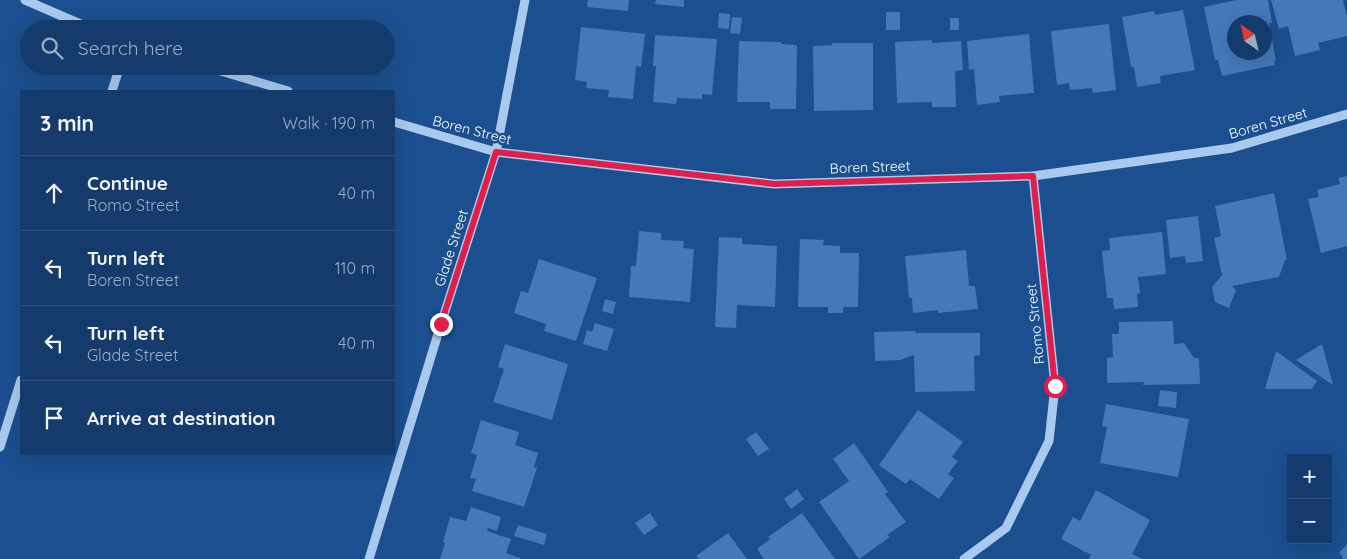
<!DOCTYPE html>
<html lang="en">
<head>
<meta charset="utf-8">
<style>
  :root { --surface:#143b6b; --page:#1d4271; --text:#f1f3f6; --muted:#9dadc1; --line:#33557e }
  body { margin:0; font-family:Quicksand,sans-serif; background:var(--page); color:var(--text) }
  .controls { position:absolute; right:15px; bottom:15px; display:grid; overflow:hidden; border-radius:0px; box-shadow:0 5px 20px #0002 }
  .controls button { width:45px; height:45px; display:grid; place-items:center; padding:0; border:0; border-bottom:1px solid var(--line); background:var(--surface); color:var(--text); font:25px sans-serif }
  .compass { position:absolute; left:1227px; top:15px; width:45px; height:45px; border-radius:50%; background:var(--surface); box-shadow:0 5px 20px #0002; rotate:326deg }
  .stop { position:absolute; width:15px; height:15px; margin:-11px; border:4px solid #e11d48; border-radius:50%; background:#fff }
  .stop.end { background:#e11d48; border-color:#fff; box-shadow:0 1px 5px #0008 }
  .list { margin:0; padding:0; list-style:none }
  h2 { display:flex; justify-content:space-between; align-items:center; height:65px; margin:0; padding:0 20px; font-size:21px }
  h2 small { font-size:16px; font-weight:400; color:var(--muted) }
  .list li { display:grid; grid-template-columns:32px 1fr auto; gap:15px; align-items:center; box-sizing:border-box; height:75px; padding:0 20px; border-top:1px solid var(--line) }
  .list b { display:block; font-size:19px; white-space:nowrap }
  .list p { margin:0; font-size:16px; white-space:nowrap; color:var(--muted) }
  .list em { font-size:16px; font-style:normal; color:var(--muted) }
  .icon { flex:none; width:28px; height:28px; fill:none; stroke:currentColor; stroke-width:2; stroke-linecap:round; stroke-linejoin:round }
  .map { position:relative; flex:none; width:1347px; height:559px; overflow:hidden }
  .search { position:absolute; background:var(--surface); box-shadow:0 5px 20px #0002; left:20px; top:20px; width:375px; height:55px; display:flex; align-items:center; gap:12px; box-sizing:border-box; padding:0 18px; border-radius:28px; color:var(--muted); font-size:19px }
  .panel { position:absolute; background:var(--surface); box-shadow:0 5px 20px #0002; left:20px; top:90px; width:375px; height:365px; border-radius:0px }
  .map>svg:first-child { display:block }
  .building { fill:#4478b7; fill-rule:evenodd }
  .lines { fill:none; stroke-linecap:round; stroke-linejoin:round }
  .minor { stroke:#a9c9ee; stroke-width:9 }
  .route { stroke:#e11d48; stroke-width:6 }
  .labels { text-anchor:middle; dominant-baseline:central; stroke-width:5; stroke-linejoin:round; paint-order:stroke }
  .street-label { font-size:14px; fill:#fff; stroke:#1b4f8f }
</style>
</head>
<body>
<div class="map">
<svg width="1347" height="559" viewBox="0 0 1347 559">
  <rect width="100%" height="100%" fill="#1b4f8f"/>
  <g class="building">
    <path d="M 588,0 L 629,0 L 628,11 L 587,7 Z"/>
    <path d="M 656,0 L 684,0 L 684,7 L 655,4 Z"/>
    <path d="M 1236,0 L 1268,0 L 1272,23 L 1269,23 L 1276,61 L 1274,60 L 1275,65 L 1222,76 L 1218,60 L 1215,60 L 1204,7 ZM 1234,22 L 1264,22 L 1264,52 L 1234,52 Z"/>
    <path d="M 1271,0 L 1343,0 L 1347,17 L 1347,36 L 1318,43 L 1320,50 L 1295,56 L 1288,26 L 1279,29 Z"/>
    <path d="M 1183,10 L 1195,70 L 1160,76 L 1161,83 L 1137,87 L 1134,67 L 1131,67 L 1122,17 L 1154,11 L 1155,15 Z"/>
    <rect x="886" y="12" width="14" height="18"/>
    <path d="M 719,13 L 730,14 L 729,29 L 718,28 Z"/>
    <path d="M 732,17 L 742,18 L 740,34 L 730,33 Z"/>
    <rect x="950" y="18" width="9" height="12"/>
    <path d="M 1109,24 L 1116,90 L 1093,93 L 1092,88 L 1070,90 L 1069,83 L 1057,85 L 1051,31 Z"/>
    <path d="M 581,27 L 645,34 L 641,67 L 636,66 L 633,99 L 608,97 L 609,90 L 586,88 L 587,82 L 575,80 Z"/>
    <path d="M 1029,34 L 1034,93 L 999,96 L 1000,102 L 977,105 L 974,69 L 969,70 L 967,41 Z"/>
    <path d="M 655,35 L 717,39 L 712,95 L 702,94 L 702,99 L 677,98 L 676,104 L 653,102 L 656,66 L 653,66 Z"/>
    <path d="M 932,40 L 932,43 L 961,41 L 963,70 L 955,71 L 956,107 L 932,107 L 932,102 L 897,103 L 895,42 Z"/>
    <path d="M 739,41 L 781,42 L 781,44 L 797,45 L 796,109 L 770,109 L 770,102 L 737,102 Z"/>
    <path d="M 832,43 L 873,43 L 873,110 L 814,111 L 813,46 L 832,45 Z"/>
    <path d="M 1347,176 L 1347,246 L 1321,253 L 1308,199 L 1319,197 L 1317,190 L 1340,184 L 1338,178 Z"/>
    <path d="M 1274,193 L 1287,260 L 1285,260 L 1279,277 L 1232,286 L 1236,290 L 1229,308 L 1215,302 L 1212,287 L 1222,275 L 1214,238 L 1221,236 L 1215,206 Z"/>
    <path d="M 1198,216 L 1203,261 L 1186,263 L 1185,256 L 1170,258 L 1166,220 Z"/>
    <path d="M 639,231 L 661,233 L 661,240 L 684,241 L 683,248 L 694,249 L 690,302 L 629,297 L 631,266 L 636,266 Z"/>
    <path d="M 1162,232 L 1166,274 L 1138,277 L 1140,293 L 1137,294 L 1138,307 L 1114,309 L 1113,298 L 1107,298 L 1102,251 L 1110,250 L 1109,238 Z"/>
    <path d="M 719,237 L 742,238 L 742,244 L 777,246 L 775,307 L 737,305 L 736,328 L 715,327 Z"/>
    <path d="M 800,239 L 824,240 L 823,245 L 840,246 L 840,253 L 859,253 L 858,307 L 843,307 L 843,313 L 828,313 L 828,307 L 798,307 Z"/>
    <path d="M 966,250 L 969,286 L 975,286 L 978,309 L 938,313 L 938,310 L 913,313 L 912,298 L 909,298 L 905,256 Z"/>
    <path d="M 539,259 L 597,278 L 576,341 L 544,331 L 546,324 L 514,313 L 521,291 L 528,293 Z"/>
    <path d="M 605,299 L 616,302 L 613,314 L 602,311 Z"/>
    <path d="M 1173,321 L 1174,344 L 1184,343 L 1194,358 L 1199,358 L 1200,384 L 1143,385 L 1144,382 L 1107,383 L 1107,358 L 1113,357 L 1112,334 L 1119,334 L 1119,322 Z"/>
    <path d="M 595,323 L 614,329 L 607,351 L 583,344 L 587,330 L 592,332 Z"/>
    <path d="M 916,331 L 915,333 L 980,333 L 980,355 L 974,356 L 975,391 L 915,392 L 914,355 L 900,360 L 875,361 L 874,332 Z"/>
    <path d="M 505,344 L 568,364 L 552,420 L 493,402 L 504,369 L 498,367 Z"/>
    <path d="M 1322,344 L 1333,385 L 1296,360 Z"/>
    <path d="M 1276,351 L 1317,381 L 1312,389 L 1265,389 Z"/>
    <path d="M 1160,390 L 1177,392 L 1176,408 L 1158,406 Z"/>
    <path d="M 1106,404 L 1189,419 L 1178,477 L 1100,463 L 1107,427 L 1102,426 Z"/>
    <path d="M 918,410 L 963,442 L 952,457 L 958,461 L 948,474 L 954,478 L 939,499 L 910,479 L 906,484 L 879,465 Z"/>
    <path d="M 481,420 L 519,432 L 515,445 L 538,453 L 534,467 L 537,468 L 524,507 L 472,491 L 476,479 L 470,478 L 477,455 L 471,453 Z"/>
    <path d="M 756,432 L 769,449 L 758,456 L 746,439 Z"/>
    <path d="M 854,443 L 888,492 L 885,494 L 906,522 L 887,535 L 890,537 L 859,559 L 819,502 L 849,481 L 833,459 Z"/>
    <path d="M 797,489 L 804,499 L 791,509 L 784,499 Z"/>
    <path d="M 1096,490 L 1150,520 L 1132,554 L 1142,559 L 1089,559 L 1091,555 L 1061,539 L 1073,517 L 1080,521 Z"/>
    <path d="M 471,507 L 501,517 L 497,531 L 488,528 L 487,531 L 511,539 L 506,553 L 520,558 L 520,559 L 440,559 L 445,543 L 443,542 L 450,517 L 466,521 Z"/>
    <path d="M 650,513 L 658,525 L 644,535 L 635,523 Z"/>
    <path d="M 802,513 L 835,559 L 764,559 L 757,549 L 770,539 L 768,537 Z"/>
    <path d="M 518,525 L 547,534 L 544,545 L 514,536 Z"/>
    <path d="M 728,533 L 747,559 L 699,559 L 696,556 Z"/>
    <path d="M 1347,544 L 1347,559 L 1342,559 L 1343,557 L 1339,553 Z"/>
  </g>
  <g class="lines">
    <g class="minor">
      <path d="M 25,0 L 92,29"/>
      <path d="M 204,66 L 288,91"/>
      <path d="M 112,91 L 120,66"/>
      <path d="M 394,122 L 496,152 L 774,184 L 1033,176 L 1232,148 L 1347,114"/>
      <path d="M 0,447 L 21,380"/>
      <path d="M 369,559 L 441,324 L 496,152 L 525,0"/>
      <path d="M 964,559 L 1006,528 L 1049,441 L 1055,386 L 1033,176"/>
    </g>
  </g>
  <g class="lines">
    <path class="route" d="M 441,324 L 496,152 L 774,184 L 1033,176 L 1055,386"/>
  </g>
  <g class="labels">
    <g class="street-label">
      <text transform="translate(1268 123) rotate(-16)">Boren Street</text>
      <text transform="translate(472 130) rotate(14)">Boren Street</text>
      <text transform="translate(870 167) rotate(-2)">Boren Street</text>
      <text transform="translate(451 248) rotate(-72)">Glade Street</text>
      <text transform="translate(1035 324) rotate(-96)">Romo Street</text>
    </g>
  </g>
</svg>
<div class="controls">
<button>+</button>
<button>−</button>
</div>
<svg class="compass" viewBox="-18 -18 36 36"><path d="M0-13l5 13h-10z" fill="#e53935"/><path d="M0 13l5-13h-10z" fill="#9dadc1"/></svg>
<div class="stop" style="left:1055px;top:386px"></div>
<div class="stop end" style="left:441px;top:324px"></div>
<div class="search"><svg class="icon" aria-label="search" viewBox="0 0 24 24"><circle cx="10" cy="10" r="6"/><path d="M15 15l6 6"/></svg>Search here</div>
<section class="panel">
<h2>3 min<small>Walk · 190 m</small></h2>
<ul class="list">
<li><svg class="icon" aria-label="ahead" viewBox="0 0 24 24"><path d="M12 20V5M6 11l6-6 6 6"/></svg><div><b>Continue</b><p>Romo Street</p></div><em>40 m</em></li>
<li><svg class="icon" aria-label="left" viewBox="0 0 24 24"><path d="M17 20v-9H6M10 6l-5 5 5 5"/></svg><div><b>Turn left</b><p>Boren Street</p></div><em>110 m</em></li>
<li><svg class="icon" aria-label="left" viewBox="0 0 24 24"><path d="M17 20v-9H6M10 6l-5 5 5 5"/></svg><div><b>Turn left</b><p>Glade Street</p></div><em>40 m</em></li>
<li><svg class="icon" aria-label="arrive" viewBox="0 0 24 24"><path d="M6 21V4h12l-3 4 3 4H6"/></svg><div><b>Arrive at destination</b></div></li>
</ul>
</section>
</div>
</body>
</html>
